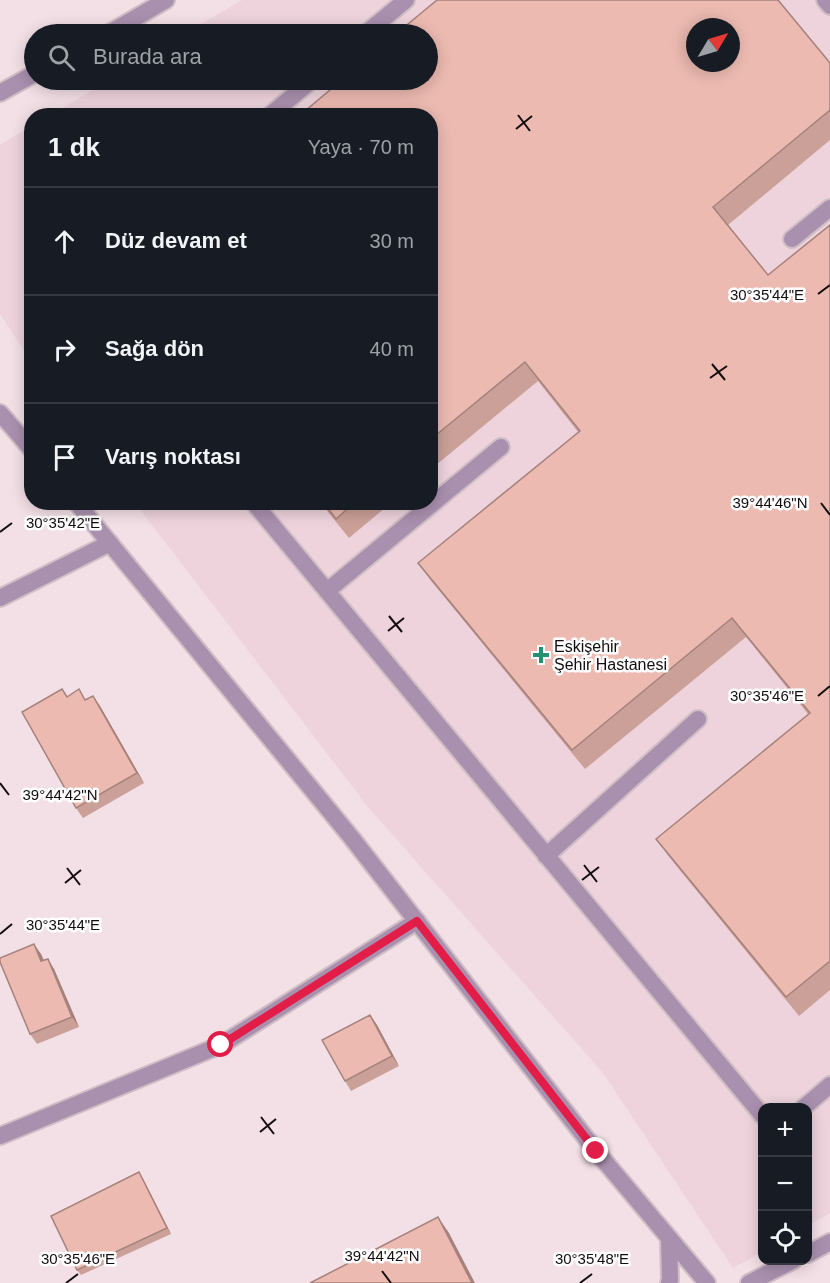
<!DOCTYPE html>
<html lang="tr">
<head>
<meta charset="utf-8">
<style>
  :root { --surface:#171b24; --page:#20242c; --text:#f1f3f6; --muted:#9ea1a6; --line:#363941 }
  body { margin:0; font-family:Arial,sans-serif; background:var(--page); color:var(--text) }
  .controls { position:absolute; right:18px; bottom:18px; display:grid; overflow:hidden; border-radius:12px; box-shadow:0 3px 15px #0003 }
  .controls button { width:54px; height:54px; display:grid; place-items:center; padding:0; border:0; border-bottom:2px solid var(--line); background:var(--surface); color:var(--text); font:30px sans-serif }
  .compass { position:absolute; left:686px; top:18px; width:54px; height:54px; border-radius:50%; background:var(--surface); box-shadow:0 3px 15px #0003; rotate:52deg }
  .stop { position:absolute; width:18px; height:18px; margin:-14px; border:4px solid #e11d48; border-radius:50%; background:#fff }
  .stop.end { background:#e11d48; border-color:#fff; box-shadow:0 2px 6px #0008 }
  .list { margin:0; padding:0; list-style:none }
  h2 { display:flex; justify-content:space-between; align-items:center; height:78px; margin:0; padding:0 24px; font-size:26px }
  h2 small { font-size:20px; font-weight:400; color:var(--muted) }
  .list li { display:grid; grid-template-columns:39px 1fr auto; gap:18px; align-items:center; box-sizing:border-box; height:108px; padding:0 24px; border-top:2px solid var(--line) }
  .list b { display:block; font-size:22px; white-space:nowrap }
  .list em { font-size:20px; font-style:normal; color:var(--muted) }
  .icon { flex:none; width:33px; height:33px; fill:none; stroke:currentColor; stroke-width:2; stroke-linecap:round; stroke-linejoin:round }
  .map { position:relative; flex:none; width:830px; height:1283px; overflow:hidden }
  .search { position:absolute; background:var(--surface); box-shadow:0 3px 15px #0003; left:24px; top:24px; width:414px; height:66px; display:flex; align-items:center; gap:15px; box-sizing:border-box; padding:0 21px; border-radius:33px; color:var(--muted); font-size:22px }
  .panel { position:absolute; background:var(--surface); box-shadow:0 3px 15px #0003; left:24px; top:108px; width:414px; height:402px; border-radius:24px }
  .map>svg:first-child { display:block }
  .built { fill:#eed3dc; fill-rule:evenodd }
  .lines { fill:none; stroke-linecap:round; stroke-linejoin:round }
  .service-casing { stroke:#cfbec4; stroke-width:20 }
  .minor-casing { stroke:#cfbec4; stroke-width:20 }
  .tertiary-casing { stroke:#cfbec4; stroke-width:20 }
  .service { stroke:#aa90af; stroke-width:16 }
  .minor { stroke:#aa90af; stroke-width:16 }
  .tertiary { stroke:#aa90af; stroke-width:16 }
  .wall { fill:#cba098 }
  .shaded-wall { fill:#a5827c }
  .building { fill:#ecbab1; stroke:#a5827c; stroke-width:1.5; fill-rule:evenodd }
  .route { stroke:#e11d48; stroke-width:8 }
  .ticks { fill:none; stroke:#130d0f; stroke-width:2 }
  .poi-dot { fill:#25906f; stroke:#fff; stroke-width:2 }
  .labels { text-anchor:middle; dominant-baseline:central; stroke-width:5; stroke-linejoin:round; paint-order:stroke }
  .poi-label { font-size:16px; fill:#130d0f; stroke:#fff; text-anchor:start }
  .ticks-label { font-size:15px; text-anchor:middle; fill:#130d0f; stroke:#fff; stroke-width:5; stroke-linejoin:round; paint-order:stroke }
</style>
</head>
<body>
<div class="map">
<svg width="830" height="1283" viewBox="0 0 830 1283">
  <rect width="100%" height="100%" fill="#f3e0e6"/>
  <g class="built">
    <path d="M 242,0 L 830,0 L 830,1213 L 808,1226 L 808,1108 L 762,1108 L 762,1252 L 733,1268 L 603,1073 L 368,807 L 135,503 L 430,502 L 430,116 L 49,116 L 109,80 L 428,80 L 428,34 L 184,34 ZM 695,27 L 731,27 L 731,63 L 695,63 Z"/>
    <path d="M 31,126 L 31,361 L 0,314 L 0,145 Z"/>
  </g>
  <g class="lines">
    <defs>
      <g id="service">
        <path d="M 825,0 L 830,6"/>
        <path d="M 365,34 L 406,0"/>
        <path d="M 269,116 L 312,80"/>
        <path d="M 792,239 L 830,208"/>
        <path d="M 253,502 L 762,1115"/>
        <path d="M 327,591 L 501,447"/>
        <path d="M 546,856 L 698,719"/>
        <path d="M 803,1108 L 830,1085"/>
      </g>
      <g id="minor">
        <path d="M 0,598 L 110,543"/>
        <path d="M 0,1136 L 221,1045 L 417,921"/>
      </g>
      <g id="tertiary">
        <path d="M 108,34 L 166,0"/>
        <path d="M 0,93 L 34,74"/>
        <path d="M 0,413 L 32,450"/>
        <path d="M 76,502 L 351,837 L 596,1151 L 707,1283"/>
        <path d="M 808,1254 L 830,1242"/>
        <path d="M 669,1283 L 670,1280 L 669,1238"/>
        <path d="M 749,1283 L 794,1260"/>
      </g>
    </defs>
    <use href="#service" class="service-casing"/>
    <use href="#minor" class="minor-casing"/>
    <use href="#tertiary" class="tertiary-casing"/>
    <use href="#service" class="service"/>
    <use href="#minor" class="minor"/>
    <use href="#tertiary" class="tertiary"/>
  </g>
  <g class="wall">
    <path d="M 830,63 L 830,140 L 728,225 L 768,275 L 830,225 L 830,990 L 799,1016 L 670,858 L 656,839 L 808,714 L 746,637 L 585,769 L 432,582 L 418,563 L 578,432 L 538,381 L 430,470 L 430,116 Z"/>
    <path d="M 320,502 L 392,502 L 349,538 Z"/>
    <path d="M 62,689 L 67,696 L 87,700 L 100,706 L 144,783 L 83,818 L 76,808 Z"/>
    <path d="M 41,954 L 44,960 L 54,969 L 79,1027 L 37,1044 L 30,1034 Z"/>
    <path d="M 370,1015 L 377,1025 L 399,1066 L 351,1091 L 345,1081 Z"/>
    <path d="M 142,1177 L 171,1234 L 81,1275 L 77,1270 Z"/>
  </g>
  <g class="shaded-wall">
    <path d="M 93,696 L 100,706 L 144,783 L 137,773 Z"/>
    <path d="M 34,944 L 41,954 L 48,971 L 41,961 Z"/>
    <path d="M 48,959 L 54,969 L 79,1027 L 72,1017 Z"/>
    <path d="M 370,1015 L 377,1025 L 399,1066 L 392,1056 Z"/>
    <path d="M 139,1172 L 142,1177 L 171,1234 L 167,1228 Z"/>
    <path d="M 438,1217 L 449,1233 L 475,1283 L 472,1283 Z"/>
  </g>
  <g class="building">
    <path d="M 437,0 L 778,0 L 830,63 L 830,110 L 713,207 L 768,275 L 830,225 L 830,961 L 786,997 L 656,839 L 810,713 L 732,618 L 572,750 L 418,563 L 580,431 L 525,362 L 430,440 L 430,116 L 299,116 L 342,80 L 428,80 L 428,34 L 396,34 ZM 695,27 L 731,27 L 731,63 L 695,63 Z"/>
    <path d="M 323,502 L 355,502 L 336,519 Z"/>
    <path d="M 62,689 L 67,697 L 79,689 L 85,700 L 93,696 L 137,773 L 76,808 L 22,712 Z"/>
    <path d="M 34,944 L 41,961 L 48,959 L 72,1017 L 30,1034 L 0,962 L 0,958 Z"/>
    <path d="M 370,1015 L 392,1056 L 345,1081 L 322,1040 Z"/>
    <path d="M 139,1172 L 167,1228 L 77,1270 L 51,1216 Z"/>
    <path d="M 438,1217 L 472,1283 L 310,1283 Z"/>
  </g>
  <g class="lines">
    <path class="route" d="M 221,1045 L 417,921 L 596,1151"/>
  </g>
  <path class="ticks" d="M 518,115 L 530,131M 516,129 L 532,116M 818,294 L 830,285M 712,364 L 725,380M 710,378 L 727,366M 821,503 L 830,515M 0,532 L 12,523M 389,616 L 402,632M 388,631 L 404,618M 818,696 L 830,686M 0,783 L 9,795M 584,865 L 597,882M 67,868 L 80,885M 582,880 L 599,867M 65,883 L 81,870M 0,934 L 12,924M 261,1117 L 274,1134M 260,1132 L 276,1119M 382,1271 L 391,1283M 66,1283 L 78,1274M 580,1283 L 592,1274"/>
  <path class="poi-dot" d="M538 646h6v6h6v6h-6v6h-6v-6h-6v-6h6z"/>
  <g class="labels">
    <g class="poi-label">
      <text x="554" y="646">Eskişehir<tspan x="554" dy="18">Şehir Hastanesi</tspan></text>
    </g>
  </g>
  <g class="ticks-label">
    <text x="767" y="300">30°35'44"E</text>
    <text x="770" y="508">39°44'46"N</text>
    <text x="63" y="528">30°35'42"E</text>
    <text x="767" y="701">30°35'46"E</text>
    <text x="60" y="800">39°44'42"N</text>
    <text x="63" y="930">30°35'44"E</text>
    <text x="382" y="1261">39°44'42"N</text>
    <text x="78" y="1264">30°35'46"E</text>
    <text x="592" y="1264">30°35'48"E</text>
  </g>
</svg>
<div class="controls">
<button>+</button>
<button>−</button>
<button><svg class="icon" aria-label="locate" viewBox="0 0 24 24"><circle cx="12" cy="12" r="6"/><path d="M12 2v4M12 18v4M2 12h4M18 12h4"/></svg></button>
</div>
<svg class="compass" viewBox="-18 -18 36 36"><path d="M0-13l5 13h-10z" fill="#e53935"/><path d="M0 13l5-13h-10z" fill="#9ea1a6"/></svg>
<div class="stop" style="left:221px;top:1045px"></div>
<div class="stop end" style="left:596px;top:1151px"></div>
<div class="search"><svg class="icon" aria-label="search" viewBox="0 0 24 24"><circle cx="10" cy="10" r="6"/><path d="M15 15l6 6"/></svg>Burada ara</div>
<section class="panel">
<h2>1 dk<small>Yaya · 70 m</small></h2>
<ul class="list">
<li><svg class="icon" aria-label="ahead" viewBox="0 0 24 24"><path d="M12 20V5M6 11l6-6 6 6"/></svg><div><b>Düz devam et</b></div><em>30 m</em></li>
<li><svg class="icon" aria-label="right" viewBox="0 0 24 24"><path d="M7 20v-9h11M14 6l5 5-5 5"/></svg><div><b>Sağa dön</b></div><em>40 m</em></li>
<li><svg class="icon" aria-label="arrive" viewBox="0 0 24 24"><path d="M6 21V4h12l-3 4 3 4H6"/></svg><div><b>Varış noktası</b></div></li>
</ul>
</section>
</div>
</body>
</html>
